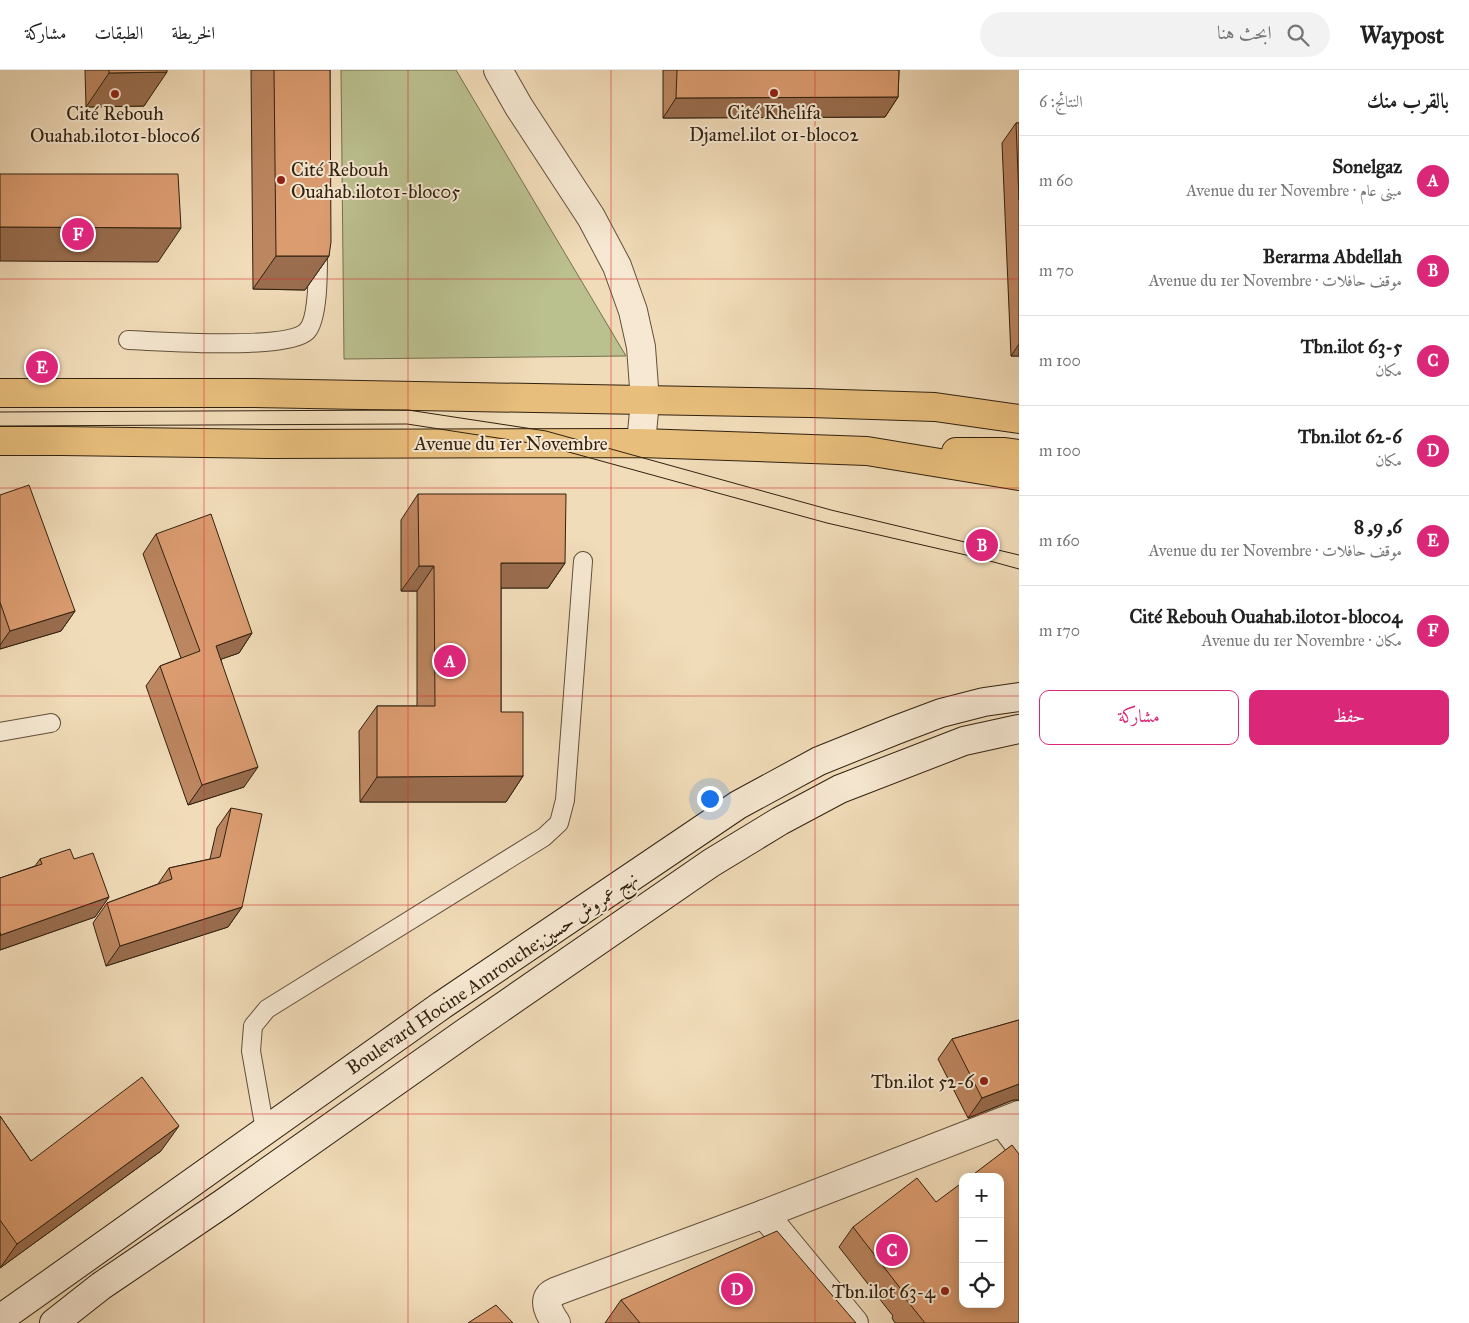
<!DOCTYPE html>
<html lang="ar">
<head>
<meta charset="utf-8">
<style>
  :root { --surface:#fff; --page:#f2f2f2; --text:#222; --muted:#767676; --line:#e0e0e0; --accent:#db2777 }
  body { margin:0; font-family:"IM FELL Great Primer",Amiri,serif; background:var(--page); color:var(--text); direction:rtl }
  .controls { position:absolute; right:15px; bottom:15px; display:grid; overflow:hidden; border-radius:10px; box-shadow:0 2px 12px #0003 }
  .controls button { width:45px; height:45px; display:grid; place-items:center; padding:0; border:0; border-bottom:1px solid var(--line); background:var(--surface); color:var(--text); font:25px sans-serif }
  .you { position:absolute; left:709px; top:728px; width:18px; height:18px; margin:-12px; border:4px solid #fff; border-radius:50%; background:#1a73e8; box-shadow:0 0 0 8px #1a73e833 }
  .badge { display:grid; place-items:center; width:32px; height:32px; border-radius:50%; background:var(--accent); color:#fff; font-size:16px; font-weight:700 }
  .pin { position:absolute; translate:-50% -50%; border:2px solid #fff; box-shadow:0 1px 5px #0006 }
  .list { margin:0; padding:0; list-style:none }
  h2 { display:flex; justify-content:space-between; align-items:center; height:65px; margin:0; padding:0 20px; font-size:21px }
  h2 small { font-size:16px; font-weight:400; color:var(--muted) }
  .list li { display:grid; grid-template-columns:32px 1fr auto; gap:15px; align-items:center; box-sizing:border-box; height:90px; padding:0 20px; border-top:1px solid var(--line) }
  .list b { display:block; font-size:19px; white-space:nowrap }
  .list p { margin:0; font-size:16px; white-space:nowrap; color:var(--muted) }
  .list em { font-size:16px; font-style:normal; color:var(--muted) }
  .actions { display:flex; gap:10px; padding:15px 20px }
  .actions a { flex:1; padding:11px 0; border:1px solid var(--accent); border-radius:10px; text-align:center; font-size:18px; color:var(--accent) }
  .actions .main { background:var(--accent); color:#fff }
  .icon { flex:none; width:28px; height:28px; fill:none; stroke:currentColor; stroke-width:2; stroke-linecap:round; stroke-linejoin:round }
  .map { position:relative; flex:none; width:1019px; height:1253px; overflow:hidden; direction:ltr }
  header { display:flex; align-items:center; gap:30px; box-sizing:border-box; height:70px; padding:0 25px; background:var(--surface); border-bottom:1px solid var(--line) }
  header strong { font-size:24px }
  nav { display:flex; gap:28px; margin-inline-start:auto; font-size:18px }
  .search { width:350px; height:45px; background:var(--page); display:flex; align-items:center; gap:12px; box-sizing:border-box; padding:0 18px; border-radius:28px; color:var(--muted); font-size:19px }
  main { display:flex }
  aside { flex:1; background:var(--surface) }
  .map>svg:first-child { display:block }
  .green { fill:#bbc08f; stroke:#76704f }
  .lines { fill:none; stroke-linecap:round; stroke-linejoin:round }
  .service-casing { stroke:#61503a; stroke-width:20 }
  .minor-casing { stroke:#61503a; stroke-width:30 }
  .tertiary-casing { stroke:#61503a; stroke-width:30 }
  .secondary-casing { stroke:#31210f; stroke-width:30 }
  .primary-casing { stroke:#31210f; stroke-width:30 }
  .service { stroke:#f6e8d2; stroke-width:18 }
  .minor { stroke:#f6e8d2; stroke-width:28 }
  .tertiary { stroke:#f6e8d2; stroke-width:28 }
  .secondary { stroke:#f6e8d2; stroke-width:28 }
  .primary { stroke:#e8be7c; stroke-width:28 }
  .tram { stroke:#31210f; stroke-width:1 }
  .wall { fill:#bc8660; stroke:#31210f }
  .shaded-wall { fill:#996d4e; stroke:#31210f }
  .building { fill:#db9c70; stroke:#31210f }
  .grid { fill:none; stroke:#d62828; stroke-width:1; stroke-opacity:0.55 }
  .poi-dot { fill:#8f2418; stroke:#f6e8d2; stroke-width:2 }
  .labels { text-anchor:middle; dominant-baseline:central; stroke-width:4; stroke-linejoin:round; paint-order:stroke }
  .poi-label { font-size:19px; fill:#31210f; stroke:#f6e8d2 }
  .street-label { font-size:19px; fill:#31210f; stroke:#f6e8d2 }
</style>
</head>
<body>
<header>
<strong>Waypost</strong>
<div class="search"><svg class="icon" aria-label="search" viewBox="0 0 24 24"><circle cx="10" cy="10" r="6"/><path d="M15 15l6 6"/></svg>ابحث هنا</div>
<nav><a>الخريطة</a><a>الطبقات</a><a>مشاركة</a></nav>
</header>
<main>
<aside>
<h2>بالقرب منك<small>النتائج: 6</small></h2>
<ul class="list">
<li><span class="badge">A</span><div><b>Sonelgaz</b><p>مبنى عام · Avenue du 1er Novembre</p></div><em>60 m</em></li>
<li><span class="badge">B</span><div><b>Berarma Abdellah</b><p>موقف حافلات · Avenue du 1er Novembre</p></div><em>70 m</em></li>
<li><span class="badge">C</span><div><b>Tbn.ilot 63-5</b><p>مكان</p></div><em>100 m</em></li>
<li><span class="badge">D</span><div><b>Tbn.ilot 62-6</b><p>مكان</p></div><em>100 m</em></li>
<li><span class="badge">E</span><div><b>6, 9, 8</b><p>موقف حافلات · Avenue du 1er Novembre</p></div><em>160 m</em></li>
<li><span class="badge">F</span><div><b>Cité Rebouh Ouahab.ilot01-bloc04</b><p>مكان · Avenue du 1er Novembre</p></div><em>170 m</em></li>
</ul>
<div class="actions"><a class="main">حفظ</a><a>مشاركة</a></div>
</aside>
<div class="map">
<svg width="1019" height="1253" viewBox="0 0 1019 1253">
  <rect width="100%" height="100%" fill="#f1dcb9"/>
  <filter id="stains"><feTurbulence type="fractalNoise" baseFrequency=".004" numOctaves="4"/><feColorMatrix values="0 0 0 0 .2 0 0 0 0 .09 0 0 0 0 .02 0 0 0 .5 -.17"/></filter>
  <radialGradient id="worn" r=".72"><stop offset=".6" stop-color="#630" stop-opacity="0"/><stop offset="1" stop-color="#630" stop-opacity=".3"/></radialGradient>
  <path class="green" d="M 341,0 L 456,0 L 626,286 L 344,289 Z"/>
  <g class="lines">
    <defs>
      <g id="service">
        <path d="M 128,270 C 160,271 288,281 307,261 C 319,248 318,196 318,178"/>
        <path d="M 0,662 L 51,653"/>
        <path d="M 265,1060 L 251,981 L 253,956 L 267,939 L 544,767 L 559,753 L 565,730 L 583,491"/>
      </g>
      <g id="minor">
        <path d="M 1002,1052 L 1019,1074"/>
        <path d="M 764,1144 L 854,1253"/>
        <path d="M 556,1253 C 551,1246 543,1233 550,1225 C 552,1223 555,1222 557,1221 L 764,1144 L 1019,1045"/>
      </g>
      <path id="tertiary" d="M 498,0 L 519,37 L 591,147 L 617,196 L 633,241 L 641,277 L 645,331 L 641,373"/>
      <g id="secondary">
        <path d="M 0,1249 L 442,935 L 738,735 L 819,691 L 896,660 L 941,643 L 984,632 L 1019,627"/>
        <path d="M 54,1253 L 101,1216 L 222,1134 L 466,962 L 711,793 L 780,751 L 840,719 L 964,671 L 1019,659"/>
      </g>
      <g id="primary">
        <path d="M 0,323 L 249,323 L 810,333 L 935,337 L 1019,349"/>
        <path d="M 0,371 L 61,371 L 268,374 L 641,373 L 867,381 L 1019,406"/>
        <path d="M 956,382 L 1003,382 L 1019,384"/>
      </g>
    </defs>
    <use href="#service" class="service-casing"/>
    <use href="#minor" class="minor-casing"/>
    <use href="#tertiary" class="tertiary-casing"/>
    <use href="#secondary" class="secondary-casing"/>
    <use href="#primary" class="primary-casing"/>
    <use href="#service" class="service"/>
    <use href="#minor" class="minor"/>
    <use href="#tertiary" class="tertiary"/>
    <use href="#secondary" class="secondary"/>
    <use href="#primary" class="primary"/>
    <g class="tram">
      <path d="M 0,342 L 408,340 L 546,361 L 831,440 L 1019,485"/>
      <path d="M 0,356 L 407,354 L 543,375 L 827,453 L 979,488 L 1019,499"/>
    </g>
  </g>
  <g class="wall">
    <path d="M 85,0 L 167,0 L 144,36 L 86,37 Z"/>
    <path d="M 251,0 L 330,0 L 329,186 L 305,220 L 253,219 Z"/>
    <path d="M 663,0 L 899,0 L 898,27 L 885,47 L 663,48 Z"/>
    <path d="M 1016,53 L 1019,53 L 1019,286 L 1011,286 L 1002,73 Z"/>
    <path d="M 418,424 L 565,493 L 548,518 L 501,518 L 501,642 L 523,706 L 506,732 L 360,732 L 359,661 L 377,636 L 417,636 L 417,521 L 401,521 L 401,450 Z"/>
    <path d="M 0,425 L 75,541 L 61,561 L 0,579 Z"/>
    <path d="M 156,464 L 252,563 L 239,583 L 221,589 L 244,717 L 188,735 L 146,616 L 160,596 L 181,588 L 143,484 Z"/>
    <path d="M 231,738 L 242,837 L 228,857 L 106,896 L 93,853 L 107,833 L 158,814 L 169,798 L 210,789 L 217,758 Z"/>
    <path d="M 40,789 L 74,789 L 109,827 L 95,847 L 0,880 L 0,808 L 35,796 Z"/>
    <path d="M 1019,950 L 1019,1030 L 1013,1030 L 968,1048 L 938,989 L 952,969 Z"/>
    <path d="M 0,1046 L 31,1091 L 161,1081 L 0,1198 Z"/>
    <path d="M 936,1132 L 1019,1253 L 895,1253 L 892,1248 L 893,1246 L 839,1177 L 853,1157 Z"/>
    <path d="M 621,1230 L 856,1253 L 605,1253 Z"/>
  </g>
  <g class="shaded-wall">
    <path d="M 167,2 L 144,36 L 86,37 L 109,3 Z"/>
    <path d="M 898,27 L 885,47 L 663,48 L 676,28 Z"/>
    <path d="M 0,157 L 181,158 L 158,192 L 0,191 Z"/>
    <path d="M 276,186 L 329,186 L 305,220 L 253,219 Z"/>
    <path d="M 1019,274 L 1019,286 L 1011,286 Z"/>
    <path d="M 501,493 L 565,493 L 548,518 L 483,518 Z"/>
    <path d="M 419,496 L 434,496 L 417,521 L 401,521 Z"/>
    <path d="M 75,541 L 61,561 L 0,579 L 0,575 L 10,561 Z"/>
    <path d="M 252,563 L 239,583 L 202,596 L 216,576 Z"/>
    <path d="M 258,697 L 244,717 L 188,735 L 202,715 Z"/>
    <path d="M 523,706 L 506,732 L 360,732 L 377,707 Z"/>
    <path d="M 109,827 L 95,847 L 0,880 L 0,866 L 1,865 Z"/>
    <path d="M 242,837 L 228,857 L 106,896 L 120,876 Z"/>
    <path d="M 1019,1014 L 1019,1030 L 1013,1030 L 968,1048 L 982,1028 Z"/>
    <path d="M 179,1056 L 161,1081 L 0,1198 L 17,1174 Z"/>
  </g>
  <g class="building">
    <path d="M 109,0 L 167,0 L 167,2 L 109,3 Z"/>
    <path d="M 274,0 L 330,0 L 331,172 L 329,186 L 276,186 Z"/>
    <path d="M 677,0 L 899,0 L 898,27 L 676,28 Z"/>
    <path d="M 1016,53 L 1019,53 L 1019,130 Z"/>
    <path d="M 0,104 L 178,104 L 181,158 L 0,157 Z"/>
    <path d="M 29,415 L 75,541 L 10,561 L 0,532 L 0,425 Z"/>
    <path d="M 418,424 L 566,424 L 565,493 L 501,493 L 501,642 L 523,642 L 523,706 L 377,707 L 377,636 L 435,636 L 434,496 L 419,496 Z"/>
    <path d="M 211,444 L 252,563 L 216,576 L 258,697 L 202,715 L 160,596 L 200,581 L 156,464 Z"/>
    <path d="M 231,738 L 262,744 L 242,837 L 120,876 L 107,833 L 172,809 L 169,798 L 220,787 Z"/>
    <path d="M 70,779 L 74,789 L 93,783 L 109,827 L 1,865 L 0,862 L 0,808 L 42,794 L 40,789 Z"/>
    <path d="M 1019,950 L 1019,1014 L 982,1028 L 952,969 Z"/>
    <path d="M 142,1007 L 179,1056 L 17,1174 L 0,1150 L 0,1046 L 31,1091 Z"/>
    <path d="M 1012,1075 L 1019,1084 L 1019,1253 L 925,1253 L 905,1228 L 907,1227 L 853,1157 L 917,1108 L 936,1132 L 963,1112 L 963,1234 L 1000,1234 L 1000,1107 L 970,1107 Z"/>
    <path d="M 777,1161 L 856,1253 L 640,1253 L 621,1230 Z"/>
    <path d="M 496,1235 L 513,1253 L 468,1253 Z"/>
  </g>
  <path class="grid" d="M 204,0 L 204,1253M 408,0 L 408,1253M 611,0 L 611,1253M 815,0 L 815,1253M 0,209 L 1019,209M 0,418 L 1019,418M 0,626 L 1019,626M 0,835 L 1019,835M 0,1044 L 1019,1044"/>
  <g class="poi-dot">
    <circle cx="774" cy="23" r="5"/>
    <circle cx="115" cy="24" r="5"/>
    <circle cx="281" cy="110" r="5"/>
    <circle cx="984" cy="1011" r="5"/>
    <circle cx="945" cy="1221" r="5"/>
  </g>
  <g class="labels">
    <g class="poi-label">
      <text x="774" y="42">Cité Khelifa<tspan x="774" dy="22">Djamel.ilot 01-bloc02</tspan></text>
      <text x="115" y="43">Cité Rebouh<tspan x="115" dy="22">Ouahab.ilot01-bloc06</tspan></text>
      <text x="291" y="99" text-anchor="start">Cité Rebouh<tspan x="291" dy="22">Ouahab.ilot01-bloc05</tspan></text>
      <text x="974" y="1011" text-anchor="end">Tbn.ilot 52-6</text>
      <text x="935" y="1221" text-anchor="end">Tbn.ilot 63-4</text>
    </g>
    <g class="street-label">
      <text x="511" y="373">Avenue du 1er Novembre</text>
      <text transform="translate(492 903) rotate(-34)">Boulevard Hocine Amrouche;نهج عمروش حسين</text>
    </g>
  </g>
  <rect width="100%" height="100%" filter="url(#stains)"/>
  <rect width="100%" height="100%" fill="url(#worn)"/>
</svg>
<div class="controls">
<button>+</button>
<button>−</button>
<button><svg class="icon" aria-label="locate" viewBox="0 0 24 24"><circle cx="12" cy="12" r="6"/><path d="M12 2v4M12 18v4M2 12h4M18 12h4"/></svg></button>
</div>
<div class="you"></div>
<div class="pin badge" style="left:450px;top:591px">A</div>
<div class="pin badge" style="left:982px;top:475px">B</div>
<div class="pin badge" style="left:892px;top:1180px">C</div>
<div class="pin badge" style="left:737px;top:1219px">D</div>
<div class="pin badge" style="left:42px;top:297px">E</div>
<div class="pin badge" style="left:78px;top:164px">F</div>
</div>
</main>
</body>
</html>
